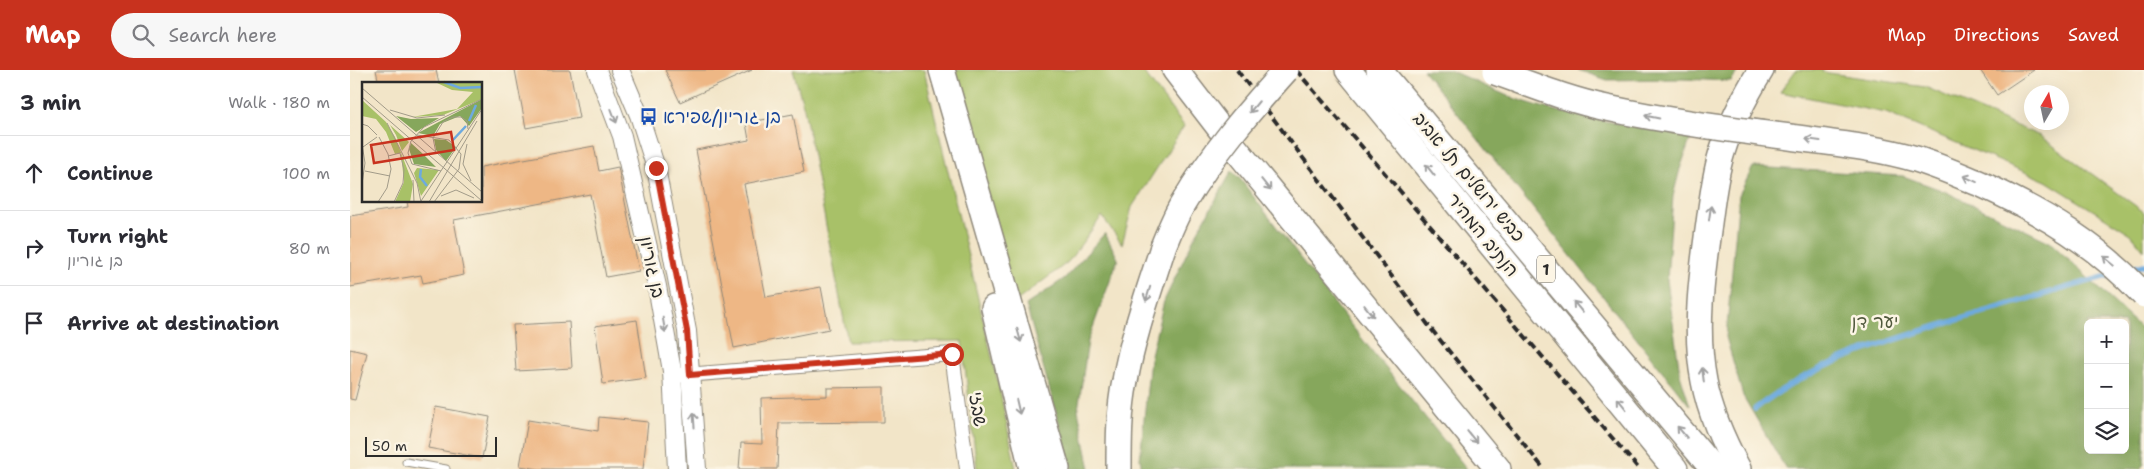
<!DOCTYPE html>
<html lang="en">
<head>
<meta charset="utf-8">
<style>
  :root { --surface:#fff; --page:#f7f7f7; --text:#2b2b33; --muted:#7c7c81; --line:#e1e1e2; --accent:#c8321e }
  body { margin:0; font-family:"Shantell Sans","Playpen Sans Hebrew",sans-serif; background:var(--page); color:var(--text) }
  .controls { position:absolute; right:15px; bottom:15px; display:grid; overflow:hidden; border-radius:8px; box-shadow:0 5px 20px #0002 }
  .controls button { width:45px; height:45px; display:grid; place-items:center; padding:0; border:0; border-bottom:1px solid var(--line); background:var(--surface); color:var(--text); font:25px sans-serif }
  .compass { position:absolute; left:1674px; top:15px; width:45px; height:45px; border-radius:50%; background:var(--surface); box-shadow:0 5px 20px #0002; rotate:9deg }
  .scale { position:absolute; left:15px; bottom:12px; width:132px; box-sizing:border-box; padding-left:5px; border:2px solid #2b2b2b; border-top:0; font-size:14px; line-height:18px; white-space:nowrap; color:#2b2b2b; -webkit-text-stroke:4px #fcf5e5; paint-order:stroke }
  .stop { position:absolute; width:15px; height:15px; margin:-11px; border:4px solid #c8321e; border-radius:50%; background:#fff }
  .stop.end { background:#c8321e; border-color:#fff; box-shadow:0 1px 5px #0008 }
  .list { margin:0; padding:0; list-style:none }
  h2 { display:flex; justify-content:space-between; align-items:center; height:65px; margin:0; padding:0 20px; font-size:21px }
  h2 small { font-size:16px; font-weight:400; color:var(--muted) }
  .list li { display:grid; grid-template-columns:32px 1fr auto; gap:15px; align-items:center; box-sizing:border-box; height:75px; padding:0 20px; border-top:1px solid var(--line) }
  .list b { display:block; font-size:19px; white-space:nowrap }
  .list p { margin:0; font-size:16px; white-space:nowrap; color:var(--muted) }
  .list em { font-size:16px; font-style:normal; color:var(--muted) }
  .icon { flex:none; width:28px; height:28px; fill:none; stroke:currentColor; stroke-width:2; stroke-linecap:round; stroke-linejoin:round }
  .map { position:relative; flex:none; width:1794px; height:399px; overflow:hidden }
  header { display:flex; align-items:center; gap:30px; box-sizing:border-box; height:70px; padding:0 25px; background:var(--accent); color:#fff }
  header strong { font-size:24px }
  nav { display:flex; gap:28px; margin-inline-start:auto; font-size:18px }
  .search { width:350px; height:45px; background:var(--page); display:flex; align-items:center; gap:12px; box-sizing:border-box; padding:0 18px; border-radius:28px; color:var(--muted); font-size:19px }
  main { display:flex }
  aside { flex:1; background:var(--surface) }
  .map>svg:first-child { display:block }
  .green { fill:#a8c167; stroke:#6a7649 }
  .forest { fill:#86a75c; stroke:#586944; fill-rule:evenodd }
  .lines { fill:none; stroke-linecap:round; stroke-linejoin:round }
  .stream { stroke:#6daadf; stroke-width:5.5 }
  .building { fill:#eeb785 }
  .service-casing { stroke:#8e887a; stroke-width:9 }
  .minor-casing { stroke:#8e887a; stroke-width:16 }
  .tertiary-casing { stroke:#8e887a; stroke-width:20 }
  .motorway-casing { stroke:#8e887a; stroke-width:28 }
  .service { stroke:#fff; stroke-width:7 }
  .minor { stroke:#fff; stroke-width:14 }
  .tertiary { stroke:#fff; stroke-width:18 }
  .motorway { stroke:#fff; stroke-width:25 }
  .rail { stroke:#2b2b2b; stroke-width:4; stroke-dasharray:8 4; stroke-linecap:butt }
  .motorway-bridge-casing { stroke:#8e887a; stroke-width:28; stroke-linecap:butt }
  .motorway-bridge { stroke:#fff; stroke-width:25 }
  .oneway { stroke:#a0a0a0 }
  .route { stroke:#c8321e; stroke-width:6 }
  .labels { text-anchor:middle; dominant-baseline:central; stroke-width:5; stroke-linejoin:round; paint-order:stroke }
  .shield { fill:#fcf5e5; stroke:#6a6863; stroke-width:1 }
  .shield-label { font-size:16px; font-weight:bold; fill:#2b2b2b }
  .transit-label { font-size:18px; fill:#164399; stroke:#fcf5e5; text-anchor:start }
  .street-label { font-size:18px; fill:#2b2b2b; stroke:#fcf5e5 }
  .park-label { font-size:18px; fill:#50583d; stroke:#fcf5e5 }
  .inset-river { fill:none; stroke:#6daadf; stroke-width:2.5 }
  .inset-road { fill:none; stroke:#a29b89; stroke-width:1 }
  .view { fill:#c8321e; fill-opacity:0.15; stroke:#c8321e; stroke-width:2.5 }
  .inset-edge { fill:none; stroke:#2b2b2b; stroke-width:2.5 }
</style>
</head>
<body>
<header>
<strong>Map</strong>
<div class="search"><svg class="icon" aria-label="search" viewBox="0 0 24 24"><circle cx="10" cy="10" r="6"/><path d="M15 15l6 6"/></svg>Search here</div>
<nav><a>Map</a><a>Directions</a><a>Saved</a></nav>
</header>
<main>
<aside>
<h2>3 min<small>Walk · 180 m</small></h2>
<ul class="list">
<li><svg class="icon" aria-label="ahead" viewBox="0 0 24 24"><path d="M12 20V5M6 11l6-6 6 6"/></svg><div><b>Continue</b></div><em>100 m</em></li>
<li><svg class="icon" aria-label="right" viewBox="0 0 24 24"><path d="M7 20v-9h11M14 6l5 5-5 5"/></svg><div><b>Turn right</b><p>בן גוריון</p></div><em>80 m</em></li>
<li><svg class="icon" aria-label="arrive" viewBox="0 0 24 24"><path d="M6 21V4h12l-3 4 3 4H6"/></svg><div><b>Arrive at destination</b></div></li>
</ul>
</aside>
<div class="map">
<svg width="1794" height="399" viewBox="0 0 1794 399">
  <rect width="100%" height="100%" fill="#fcf5e5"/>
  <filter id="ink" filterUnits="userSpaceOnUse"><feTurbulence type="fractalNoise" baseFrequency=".02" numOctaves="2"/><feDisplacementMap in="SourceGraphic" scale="10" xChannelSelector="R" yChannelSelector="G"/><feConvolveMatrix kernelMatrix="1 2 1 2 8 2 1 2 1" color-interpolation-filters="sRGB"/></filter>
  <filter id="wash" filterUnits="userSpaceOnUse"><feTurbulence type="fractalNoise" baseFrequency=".0096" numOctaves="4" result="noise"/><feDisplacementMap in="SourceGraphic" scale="20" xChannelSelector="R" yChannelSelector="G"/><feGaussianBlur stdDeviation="1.12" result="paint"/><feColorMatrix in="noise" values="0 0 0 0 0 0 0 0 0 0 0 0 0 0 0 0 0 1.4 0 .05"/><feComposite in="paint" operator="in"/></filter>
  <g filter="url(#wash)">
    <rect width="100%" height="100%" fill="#f2e5c8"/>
    <g class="green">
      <path d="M 443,0 L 574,0 L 650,321 L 666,399 L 627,399 L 612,271 L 498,272 L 454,38 Z"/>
      <path d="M 603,0 L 792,0 L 834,56 L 782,137 L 772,174 L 752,146 L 718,192 L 664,233 Z"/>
      <path d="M 1446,0 L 1473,0 L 1472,2 L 1575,17 L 1690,66 L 1794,142 L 1794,180 L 1781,164 L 1696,111 L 1536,43 L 1430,22 Z"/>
    </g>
    <g class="forest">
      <path d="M 1073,0 L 1099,0 L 1160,27 L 1195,38 L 1233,47 L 1341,67 L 1330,99 L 1323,126 L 1317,210 L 1330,304 L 1340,336 Z"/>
      <path d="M 1228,0 L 1389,0 L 1381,11 L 1331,9 L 1257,10 Z"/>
      <path d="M 1403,97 L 1553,106 L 1594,121 L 1700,172 L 1794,261 L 1794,394 L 1790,399 L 1436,399 L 1393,326 L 1376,267 L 1389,125 ZM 1738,253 L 1775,253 L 1775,380 L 1738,380 Z"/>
      <path d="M 882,101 L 891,110 L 997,250 L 1117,399 L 792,399 L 790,389 L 800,289 L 814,231 L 843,170 Z"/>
      <path d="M 755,163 L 768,189 L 738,271 L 728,340 L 740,399 L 722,399 L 676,235 L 715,208 Z"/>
    </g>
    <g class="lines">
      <g class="stream">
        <path d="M 1777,200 L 1794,195"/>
        <path d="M 1405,339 C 1459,296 1523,276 1588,256 C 1646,238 1705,221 1764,204"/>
      </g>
    </g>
    <g id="blocks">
      <g class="building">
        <path d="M 26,0 L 86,0 L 89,14 L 29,14 Z"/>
        <path d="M 165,0 L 220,0 L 229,48 L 176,58 Z"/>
        <path d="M 315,0 L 402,0 L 330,32 Z"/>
        <path d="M 1630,0 L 1684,0 L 1647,25 Z"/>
        <path d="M 443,44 L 454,102 L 394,114 L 416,227 L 471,217 L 479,259 L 384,278 L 346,80 L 399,70 L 396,53 Z"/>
        <path d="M 244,76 L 249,101 L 268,97 L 289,201 L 256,207 L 240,124 L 104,150 L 114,205 L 73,213 L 71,205 L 0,217 L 0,146 L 58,137 L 57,131 L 131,131 L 131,97 Z"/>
        <path d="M 287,250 L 296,308 L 253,314 L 245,256 Z"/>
        <path d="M 219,252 L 222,298 L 166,301 L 163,255 Z"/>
        <path d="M 0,279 L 17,283 L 5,330 L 0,329 Z"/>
        <path d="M 534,317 L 534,352 L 429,353 L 427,399 L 389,399 L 391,373 L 412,374 L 411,328 L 477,326 L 477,318 Z"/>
        <path d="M 86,337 L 140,347 L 132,388 L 78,378 Z"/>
        <path d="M 249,347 L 298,352 L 293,399 L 189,399 L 170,396 L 178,350 L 248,361 Z"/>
      </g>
    </g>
  </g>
  <g filter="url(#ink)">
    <use href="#blocks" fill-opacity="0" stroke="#8e887a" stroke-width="1"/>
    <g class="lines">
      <defs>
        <path id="service" d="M 56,392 L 96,399"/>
        <path id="minor" d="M 323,306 L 602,284 L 617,399"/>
        <g id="tertiary">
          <path d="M 247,0 L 272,66 L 307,216 L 322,301 L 327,399"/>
          <path d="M 270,0 L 289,45 L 306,98 L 337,261 L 347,399"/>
        </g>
        <g id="motorway">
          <path d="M 592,0 L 707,399"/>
          <path d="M 825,0 L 885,78 L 1148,399"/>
          <path d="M 998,0 L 1325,399"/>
          <path d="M 1029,0 L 1363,399"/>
          <path d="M 644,238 L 682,399"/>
          <path d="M 769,399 C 769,370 769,340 775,311 C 783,265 799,221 813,177"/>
          <path d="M 1388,399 C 1373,371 1360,343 1354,311 C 1344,260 1352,204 1359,153 C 1362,130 1365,104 1372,82 C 1381,53 1395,26 1411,0"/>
        </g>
      </defs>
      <use href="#service" class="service-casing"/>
      <use href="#minor" class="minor-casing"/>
      <use href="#tertiary" class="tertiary-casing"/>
      <use href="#motorway" class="motorway-casing"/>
      <use href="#service" class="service"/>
      <use href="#minor" class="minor"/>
      <use href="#tertiary" class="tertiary"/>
      <use href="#motorway" class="motorway"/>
      <g class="rail">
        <path d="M 887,0 L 1082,260 L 1194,399"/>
        <path d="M 946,0 L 1289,399"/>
      </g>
      <defs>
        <g id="motorway-bridge">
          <path d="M 1145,2 C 1182,15 1218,30 1257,38 C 1317,51 1378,59 1440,67 C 1482,73 1525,77 1566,89 C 1589,96 1611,106 1633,115 C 1696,144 1746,174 1794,225"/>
          <path d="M 813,177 C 819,162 825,146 834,132 C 862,84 899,41 936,0"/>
        </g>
      </defs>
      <use href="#motorway-bridge" class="motorway-bridge-casing"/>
      <use href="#motorway-bridge" class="motorway-bridge"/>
    </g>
    <defs><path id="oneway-shaft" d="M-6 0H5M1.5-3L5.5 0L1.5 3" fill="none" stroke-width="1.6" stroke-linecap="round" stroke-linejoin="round" transform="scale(1.25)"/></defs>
    <g class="oneway">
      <use href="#oneway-shaft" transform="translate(904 37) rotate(130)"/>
      <use href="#oneway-shaft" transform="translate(264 46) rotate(69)"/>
      <use href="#oneway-shaft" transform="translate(1302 47) rotate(-169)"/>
      <use href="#oneway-shaft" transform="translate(1463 70) rotate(-172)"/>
      <use href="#oneway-shaft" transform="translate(1080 100) rotate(-129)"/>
      <use href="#oneway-shaft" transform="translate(1620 109) rotate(-156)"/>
      <use href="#oneway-shaft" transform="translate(916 115) rotate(51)"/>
      <use href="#oneway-shaft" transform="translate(1360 143) rotate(-82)"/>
      <use href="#oneway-shaft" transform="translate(1759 191) rotate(-141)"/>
      <use href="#oneway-shaft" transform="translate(798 224) rotate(107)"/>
      <use href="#oneway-shaft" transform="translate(1228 237) rotate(-130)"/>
      <use href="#oneway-shaft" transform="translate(1019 241) rotate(51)"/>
      <use href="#oneway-shaft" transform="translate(314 255) rotate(80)"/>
      <use href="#oneway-shaft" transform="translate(669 265) rotate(74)"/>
      <use href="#oneway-shaft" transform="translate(1353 305) rotate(-97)"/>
      <use href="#oneway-shaft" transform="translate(1272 334) rotate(-129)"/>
      <use href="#oneway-shaft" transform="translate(668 337) rotate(77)"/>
      <use href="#oneway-shaft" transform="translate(344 350) rotate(-94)"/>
      <use href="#oneway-shaft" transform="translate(1332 362) rotate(-130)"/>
      <use href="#oneway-shaft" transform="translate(1122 367) rotate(51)"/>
    </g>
  </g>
  <g class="lines" filter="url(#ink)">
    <path class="route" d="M 306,98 L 337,261 L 340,305 L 602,284"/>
  </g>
  <defs>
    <symbol id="bus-bare" viewBox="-9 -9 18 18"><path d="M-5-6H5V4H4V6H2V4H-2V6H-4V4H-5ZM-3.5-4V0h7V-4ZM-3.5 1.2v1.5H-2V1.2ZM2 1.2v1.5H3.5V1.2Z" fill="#1a4fb4" stroke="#fcf5e5" stroke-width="2.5" paint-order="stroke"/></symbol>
  </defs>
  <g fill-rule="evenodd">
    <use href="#bus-bare" x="286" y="34" width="25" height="25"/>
  </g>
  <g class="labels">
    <rect class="shield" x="1187" y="185.5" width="18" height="27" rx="4"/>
    <g class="shield-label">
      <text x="1196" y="199">1</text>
    </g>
    <g class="transit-label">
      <text x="313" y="47">בן גוריון/שפירא</text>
    </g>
    <g class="street-label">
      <text transform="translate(1119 107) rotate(50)">כביש ירושלים תל אביב</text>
      <text transform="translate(1133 165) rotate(51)">הנתיב המהיר</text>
      <text transform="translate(302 197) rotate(78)">בן גוריון</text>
      <text transform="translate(628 339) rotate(83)">שבזי</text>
    </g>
    <g class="park-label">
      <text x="1525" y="252">יער דן</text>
    </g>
  </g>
  <g transform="translate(12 12)">
    <rect width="120" height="120" fill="#f2e5c8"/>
    <path d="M 73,0 L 120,0 L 120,16 L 118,18 L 81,33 L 50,35 L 95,27 L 111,10 L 90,8 ZM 0,18 L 24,40 L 33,55 L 51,102 L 48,120 L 33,120 L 42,100 L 39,71 L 33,72 L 24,50 L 14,37 L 0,34 ZM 28,43 L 47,60 L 40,69 L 34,53 ZM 55,86 L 77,88 L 59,114 L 52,91 Z" fill="#a8c167"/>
    <path d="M 120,17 L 120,26 L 107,44 L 98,34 L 78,42 L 71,54 L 56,51 ZM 34,34 L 49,37 L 77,36 L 54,50 ZM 72,57 L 84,58 L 94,65 L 84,79 L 74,68 ZM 49,61 L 61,72 L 74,85 L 52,82 L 47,67 Z" fill="#86a75c"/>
    <path class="inset-river" d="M 82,0 L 98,6 L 120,5M 107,39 L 114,23M 90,59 L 104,44M 59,87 L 58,95 L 65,104"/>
    <path class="inset-road" d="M 0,6 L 120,110M 0,15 L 120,119M 28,28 L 55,36 L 83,33M 25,41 L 55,101 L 59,120M 0,42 L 6,44 L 15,53M 55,53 L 87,58 L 99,72 L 97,87 L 72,120M 0,62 L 3,81 L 0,102M 105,62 L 101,82 L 109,99M 1,65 L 15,55M 74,71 L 71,56 L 81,40 L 91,35 L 99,35 L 105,39 L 106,47M 26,74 L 38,71 L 42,88 L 41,101 L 32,120M 3,89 L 28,94M 79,89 L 50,82 L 46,71 L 49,59 L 62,45 L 120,17M 51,98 L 52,120M 79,114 L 94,108 L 112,116M 59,119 L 120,27M 16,120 L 25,106 L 29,87 L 26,72 L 17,55M 67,120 L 115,39"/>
    <path class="view" d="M 89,50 L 92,68 L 12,81 L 9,63 Z"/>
    <rect width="120" height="120" class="inset-edge"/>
  </g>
</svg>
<div class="controls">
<button>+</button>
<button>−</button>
<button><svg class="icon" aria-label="layers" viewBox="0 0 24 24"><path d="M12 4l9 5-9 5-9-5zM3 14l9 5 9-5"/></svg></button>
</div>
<svg class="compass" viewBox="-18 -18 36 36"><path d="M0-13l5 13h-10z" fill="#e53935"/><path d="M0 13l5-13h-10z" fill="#7c7c81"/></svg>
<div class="scale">50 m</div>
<div class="stop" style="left:602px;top:284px"></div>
<div class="stop end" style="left:306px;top:98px"></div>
</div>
</main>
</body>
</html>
